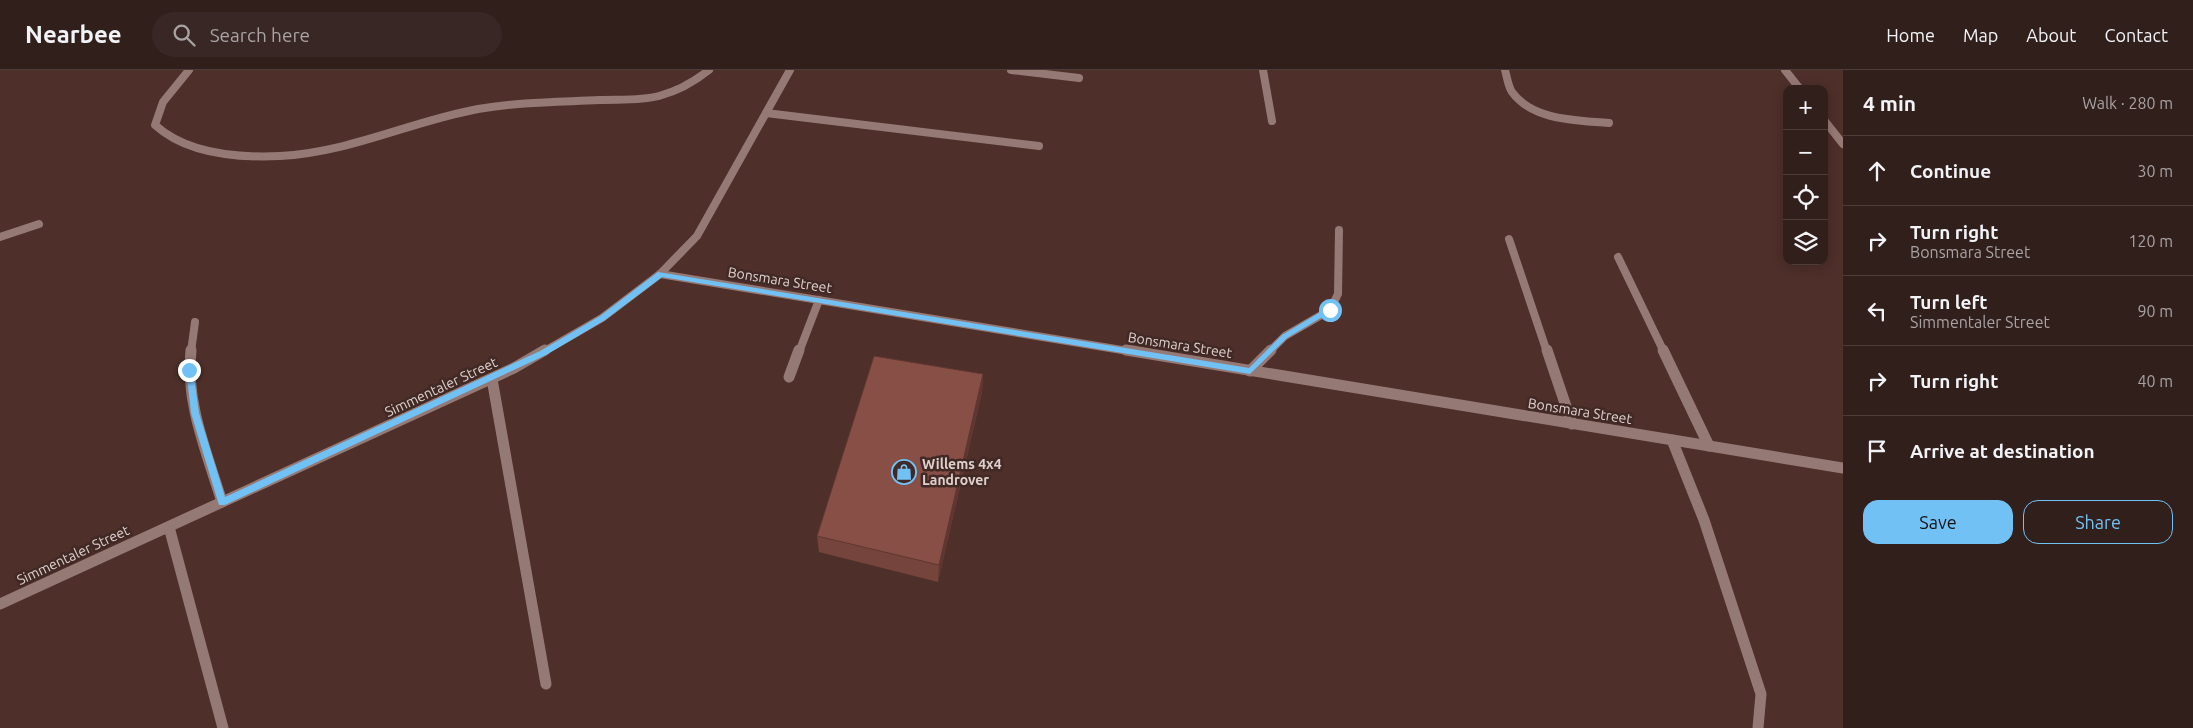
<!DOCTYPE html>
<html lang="en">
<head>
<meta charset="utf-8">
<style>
  :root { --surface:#311f1c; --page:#392725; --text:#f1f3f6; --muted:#a8a2a3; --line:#4c3d3b; --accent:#72c1f5 }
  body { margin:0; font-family:Ubuntu,sans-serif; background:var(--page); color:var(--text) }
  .controls { position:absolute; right:15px; top:15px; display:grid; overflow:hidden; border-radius:10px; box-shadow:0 2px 12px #0003 }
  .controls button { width:45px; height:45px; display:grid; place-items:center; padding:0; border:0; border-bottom:1px solid var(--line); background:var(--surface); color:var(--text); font:25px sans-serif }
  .stop { position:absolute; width:15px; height:15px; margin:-11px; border:4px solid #72c1f5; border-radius:50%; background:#fff }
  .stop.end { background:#72c1f5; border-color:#fff; box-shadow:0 1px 5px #0008 }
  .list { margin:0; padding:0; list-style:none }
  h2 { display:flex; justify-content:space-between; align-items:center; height:65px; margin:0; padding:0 20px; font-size:21px }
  h2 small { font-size:16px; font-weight:400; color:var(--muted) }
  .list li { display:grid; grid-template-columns:32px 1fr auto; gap:15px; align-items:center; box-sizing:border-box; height:70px; padding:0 20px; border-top:1px solid var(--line) }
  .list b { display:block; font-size:19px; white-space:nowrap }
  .list p { margin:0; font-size:16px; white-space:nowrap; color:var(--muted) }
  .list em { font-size:16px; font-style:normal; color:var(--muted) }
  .actions { display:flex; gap:10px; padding:15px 20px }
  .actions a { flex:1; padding:11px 0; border:1px solid var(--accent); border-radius:15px; text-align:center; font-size:18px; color:var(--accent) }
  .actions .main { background:var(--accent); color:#111 }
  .icon { flex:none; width:28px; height:28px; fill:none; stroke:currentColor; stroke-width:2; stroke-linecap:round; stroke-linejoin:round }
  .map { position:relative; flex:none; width:1843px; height:658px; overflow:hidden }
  header { display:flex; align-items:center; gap:30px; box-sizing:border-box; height:70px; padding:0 25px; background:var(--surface); border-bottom:1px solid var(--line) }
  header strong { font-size:24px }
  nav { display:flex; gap:28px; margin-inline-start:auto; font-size:18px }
  .search { width:350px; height:45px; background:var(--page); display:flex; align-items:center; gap:12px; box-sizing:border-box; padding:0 18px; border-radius:28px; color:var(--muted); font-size:19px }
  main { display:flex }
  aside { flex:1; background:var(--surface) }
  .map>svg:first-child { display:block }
  .built { fill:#4e2f2a; fill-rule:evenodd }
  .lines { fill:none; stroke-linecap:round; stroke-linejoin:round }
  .lane-far1 { stroke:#957974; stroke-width:8 }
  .lane { stroke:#957974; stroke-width:11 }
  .street-far1 { stroke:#957974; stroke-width:8 }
  .street { stroke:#957974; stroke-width:11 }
  .wall { fill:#75443c }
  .shaded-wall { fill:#5f3731 }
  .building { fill:#884f46; stroke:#5f3731 }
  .route { fill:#72c1f5 }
  .labels { text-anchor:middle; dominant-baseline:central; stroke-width:5; stroke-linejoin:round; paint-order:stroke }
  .street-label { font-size:14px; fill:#e0d0cd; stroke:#412925 }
  .poi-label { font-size:14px; font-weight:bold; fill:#e0d0cd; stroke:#412925; text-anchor:start }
</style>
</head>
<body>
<header>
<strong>Nearbee</strong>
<div class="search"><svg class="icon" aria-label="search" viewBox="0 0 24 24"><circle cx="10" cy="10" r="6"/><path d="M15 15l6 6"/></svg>Search here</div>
<nav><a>Home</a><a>Map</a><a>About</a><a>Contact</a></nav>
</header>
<main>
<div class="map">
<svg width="1843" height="658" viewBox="0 0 1843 658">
  <rect width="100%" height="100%" fill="#412925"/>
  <path class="built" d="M 0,0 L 1843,0 L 1843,658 L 0,658 ZM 1787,19 L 1824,19 L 1824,191 L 1787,191 Z"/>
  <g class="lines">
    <g class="lane-far1">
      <path d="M 189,0 L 163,32 L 155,55 C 187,84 239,88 280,86 C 348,83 412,51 478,39 C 518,32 559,32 599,30 C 619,29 640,31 659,26 C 678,21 694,12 709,0"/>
      <path d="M 1011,0 L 1079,8"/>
      <path d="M 1263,0 L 1272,51"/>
      <path d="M 1505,0 C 1507,7 1508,16 1512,22 C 1533,51 1577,50 1609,53"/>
      <path d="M 1785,0 L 1800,19"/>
      <path d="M 766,43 L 1039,76"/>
      <path d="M 1824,50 L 1843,74"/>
      <path d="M 0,167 L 39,154"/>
      <path d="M 1509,169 L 1547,282"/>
      <path d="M 1618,187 L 1664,282"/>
      <path d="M 191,282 L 195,252"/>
      <path d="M 799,282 L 819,230"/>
      <path d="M 1269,282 L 1285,266 L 1330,240 L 1338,224 L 1339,160"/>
    </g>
    <g class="lane">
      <path d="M 191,280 C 185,332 207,383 222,432"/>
      <path d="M 1547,280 L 1572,354"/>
      <path d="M 1663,280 L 1709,376"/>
      <path d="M 1250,301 L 1271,280"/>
      <path d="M 789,307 L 799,280"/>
      <path d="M 492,309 L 546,614"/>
      <path d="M 1672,370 L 1704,450 L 1761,624 L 1758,658"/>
      <path d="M 169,457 L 223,658"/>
    </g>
    <g class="street-far1">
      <path d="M 660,204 L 1134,282"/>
      <path d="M 543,282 L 602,248 L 660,204 L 697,166 L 790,0"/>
    </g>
    <g class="street">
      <path d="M 1126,280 L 1843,398"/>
      <path d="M 0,534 L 514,298 L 545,280"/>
    </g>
  </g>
  <path class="wall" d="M 983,304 L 982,322 L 938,512 L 819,482 L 817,466 Z"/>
  <path class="shaded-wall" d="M 983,304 L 982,322 L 938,512 L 939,495 Z"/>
  <path class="building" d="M 874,286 L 983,304 L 939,495 L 817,466 Z"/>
  <path class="route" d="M 658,202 L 1249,298 L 1282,265 L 1327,238 L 1334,240 L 1287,268 L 1250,304 L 662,207 L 605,250 L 546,285 L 225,435 L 219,435 L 191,343 L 186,298 L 193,300 L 199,343 L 225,427 L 540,281 L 600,246 Z"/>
  <defs>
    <symbol id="shop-ring" viewBox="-11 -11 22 22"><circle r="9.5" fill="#412925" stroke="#72c1f5" stroke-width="1.5"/><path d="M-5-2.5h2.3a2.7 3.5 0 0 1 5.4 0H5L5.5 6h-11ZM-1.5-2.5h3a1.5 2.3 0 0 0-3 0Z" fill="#72c1f5"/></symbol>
  </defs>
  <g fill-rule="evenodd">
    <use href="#shop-ring" x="890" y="388" width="28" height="28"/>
  </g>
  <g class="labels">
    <g class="street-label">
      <text transform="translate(780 210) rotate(9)">Bonsmara Street</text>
      <text transform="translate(1180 275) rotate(9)">Bonsmara Street</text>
      <text transform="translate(441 317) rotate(-25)">Simmentaler Street</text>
      <text transform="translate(1580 341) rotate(9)">Bonsmara Street</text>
      <text transform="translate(73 485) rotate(-25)">Simmentaler Street</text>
    </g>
    <g class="poi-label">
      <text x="922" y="394">Willems 4x4<tspan x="922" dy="16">Landrover</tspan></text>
    </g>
  </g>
</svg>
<div class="controls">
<button>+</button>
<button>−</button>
<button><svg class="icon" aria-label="locate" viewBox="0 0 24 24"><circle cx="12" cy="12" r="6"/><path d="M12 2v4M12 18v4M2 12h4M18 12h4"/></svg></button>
<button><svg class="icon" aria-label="layers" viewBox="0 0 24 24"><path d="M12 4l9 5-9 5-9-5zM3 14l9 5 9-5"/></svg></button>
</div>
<div class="stop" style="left:1330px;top:240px"></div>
<div class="stop end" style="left:189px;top:300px"></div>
</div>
<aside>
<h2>4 min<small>Walk · 280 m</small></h2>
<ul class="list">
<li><svg class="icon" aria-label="ahead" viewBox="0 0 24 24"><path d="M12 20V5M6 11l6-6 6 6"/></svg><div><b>Continue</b></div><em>30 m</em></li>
<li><svg class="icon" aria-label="right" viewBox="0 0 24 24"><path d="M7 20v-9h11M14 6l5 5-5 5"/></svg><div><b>Turn right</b><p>Bonsmara Street</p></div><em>120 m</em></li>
<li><svg class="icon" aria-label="left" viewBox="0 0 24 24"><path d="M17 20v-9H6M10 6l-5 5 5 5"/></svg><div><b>Turn left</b><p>Simmentaler Street</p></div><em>90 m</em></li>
<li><svg class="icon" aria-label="right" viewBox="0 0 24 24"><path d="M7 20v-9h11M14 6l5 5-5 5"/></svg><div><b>Turn right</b></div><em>40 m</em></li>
<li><svg class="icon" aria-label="arrive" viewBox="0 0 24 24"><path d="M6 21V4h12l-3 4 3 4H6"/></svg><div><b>Arrive at destination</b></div></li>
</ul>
<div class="actions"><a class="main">Save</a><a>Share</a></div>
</aside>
</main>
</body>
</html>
